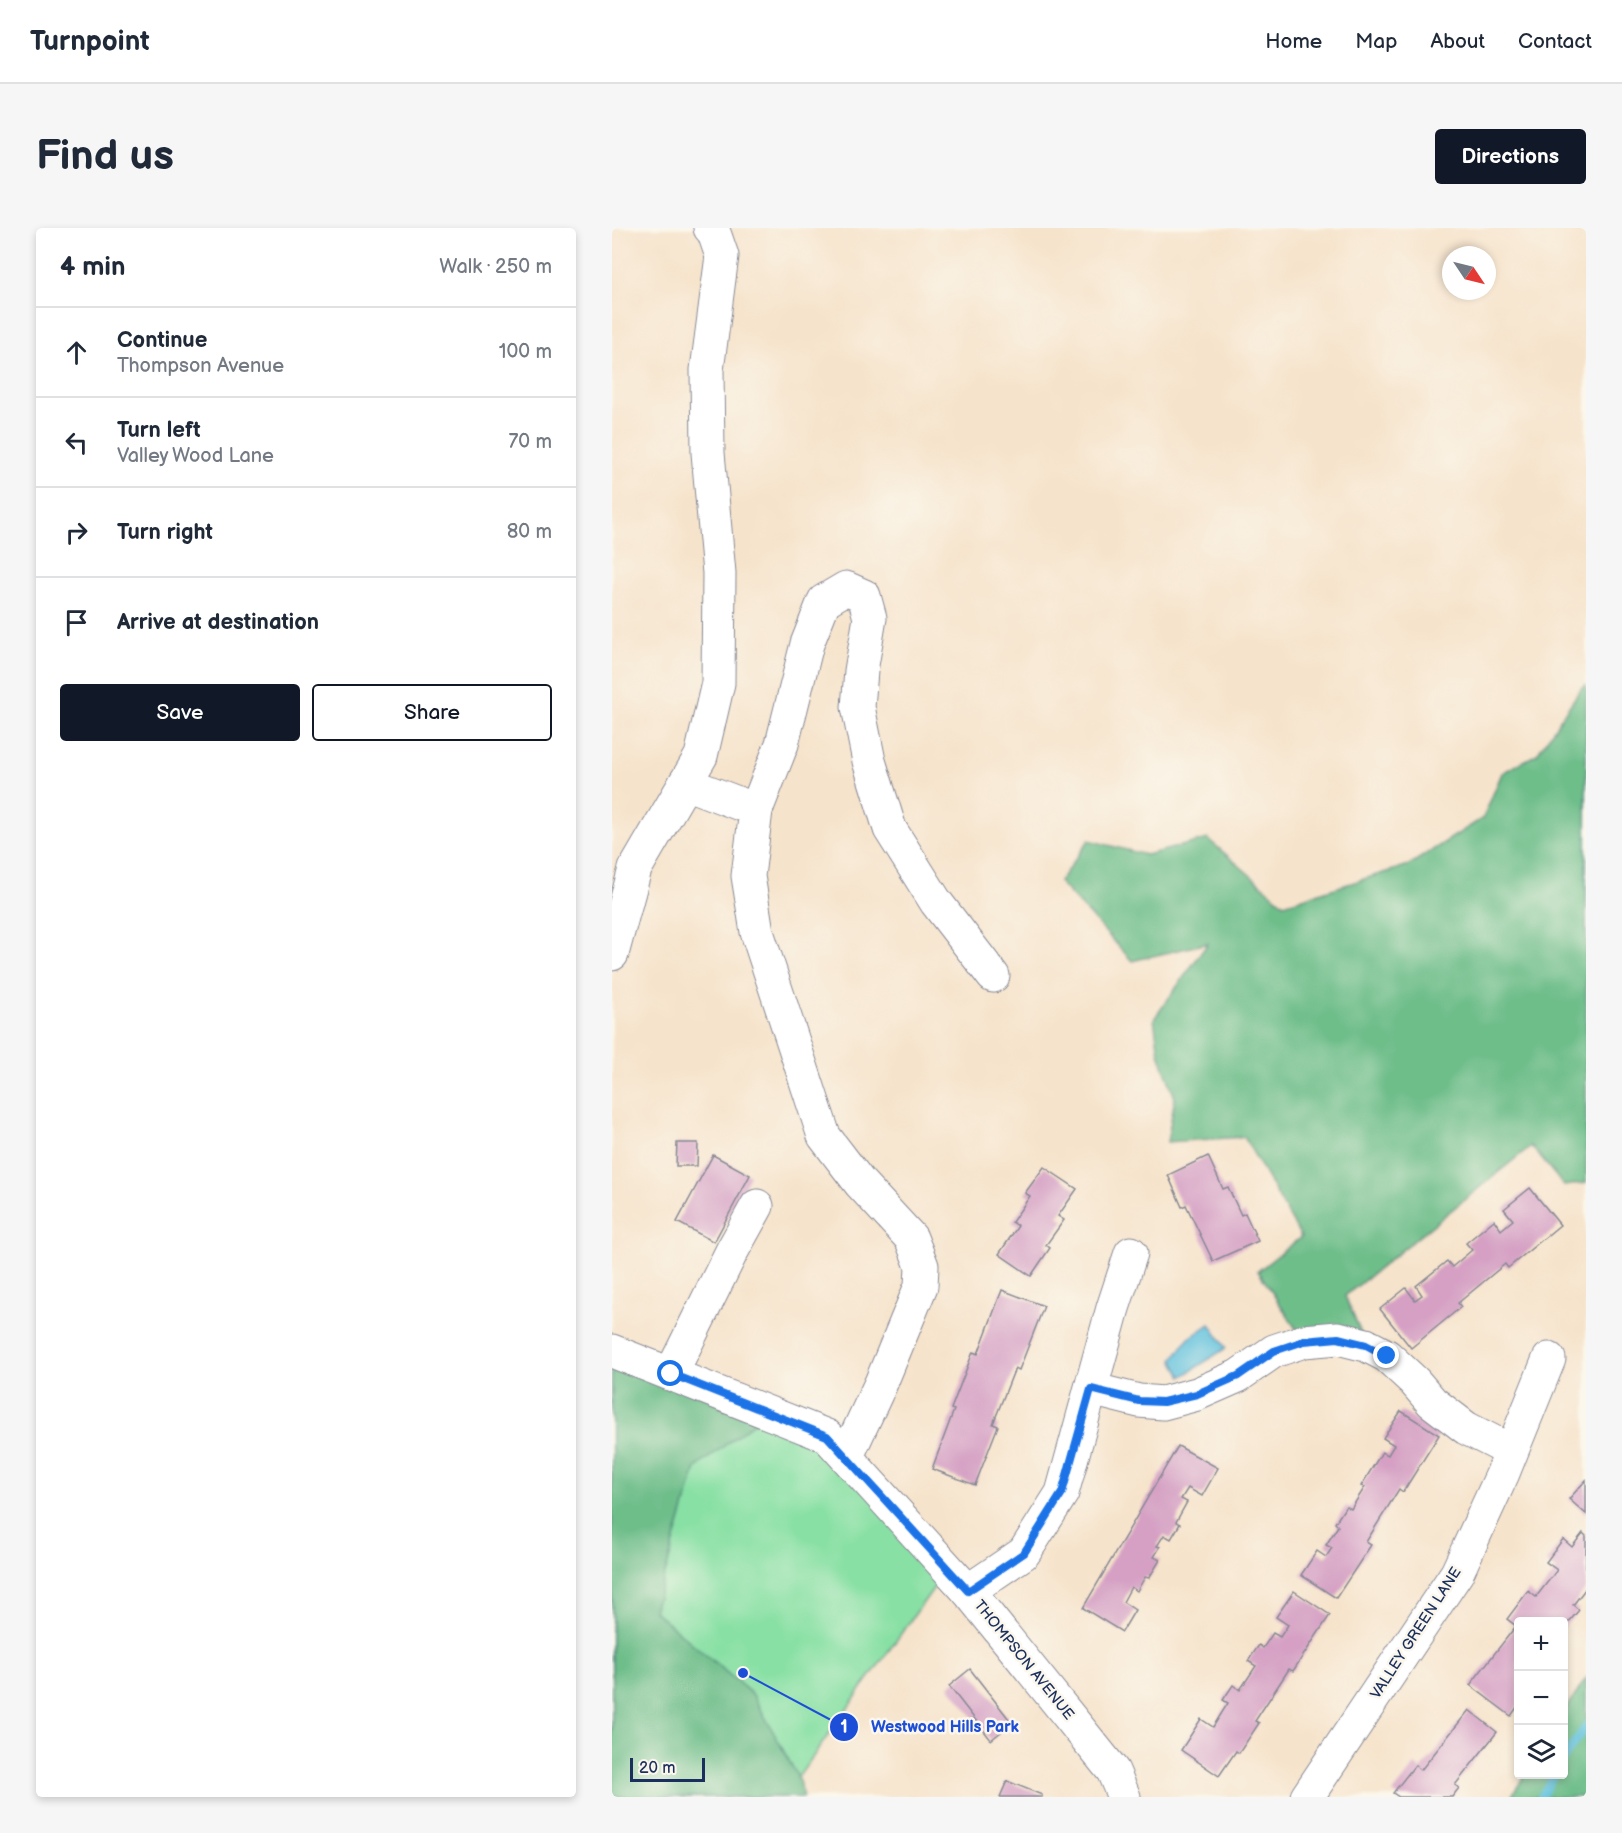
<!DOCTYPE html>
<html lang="en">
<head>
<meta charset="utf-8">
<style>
  :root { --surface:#fff; --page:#f6f6f7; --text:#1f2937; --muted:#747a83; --line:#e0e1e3; --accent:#111827 }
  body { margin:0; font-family:"Balsamiq Sans",sans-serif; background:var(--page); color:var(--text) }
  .controls { position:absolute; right:18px; bottom:18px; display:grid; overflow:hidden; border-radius:6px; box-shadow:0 3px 9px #0003 }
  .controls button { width:54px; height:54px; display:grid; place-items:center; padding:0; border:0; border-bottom:2px solid var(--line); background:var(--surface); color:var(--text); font:30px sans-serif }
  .compass { position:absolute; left:830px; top:18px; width:54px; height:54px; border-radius:50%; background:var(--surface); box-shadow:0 3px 9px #0003; rotate:125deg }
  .scale { position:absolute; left:18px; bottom:15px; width:75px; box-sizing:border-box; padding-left:6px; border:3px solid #1b2f5e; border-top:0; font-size:16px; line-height:21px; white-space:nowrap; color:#1b2f5e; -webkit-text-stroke:4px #fbf7ec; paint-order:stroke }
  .stop { position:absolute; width:18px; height:18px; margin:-14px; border:4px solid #1a73e8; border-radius:50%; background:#fff }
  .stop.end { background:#1a73e8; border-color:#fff; box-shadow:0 2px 6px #0008 }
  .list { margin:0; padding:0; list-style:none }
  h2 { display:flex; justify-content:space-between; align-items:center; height:78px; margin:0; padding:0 24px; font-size:26px }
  h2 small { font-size:20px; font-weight:400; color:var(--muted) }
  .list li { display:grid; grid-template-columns:39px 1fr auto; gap:18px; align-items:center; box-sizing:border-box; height:90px; padding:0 24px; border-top:2px solid var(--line) }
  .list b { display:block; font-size:22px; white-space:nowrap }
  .list p { margin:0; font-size:20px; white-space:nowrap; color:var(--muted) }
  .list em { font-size:20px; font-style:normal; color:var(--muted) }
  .actions { display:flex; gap:12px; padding:18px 24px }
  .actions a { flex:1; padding:14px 0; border:2px solid var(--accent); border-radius:6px; text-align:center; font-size:21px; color:var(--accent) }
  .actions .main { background:var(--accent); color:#fff }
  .icon { flex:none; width:33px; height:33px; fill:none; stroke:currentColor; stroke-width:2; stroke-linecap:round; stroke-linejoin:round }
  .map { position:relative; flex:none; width:974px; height:1569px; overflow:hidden; border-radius:6px }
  header { display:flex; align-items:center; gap:36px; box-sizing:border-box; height:84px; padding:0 30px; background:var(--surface); border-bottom:2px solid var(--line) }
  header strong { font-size:28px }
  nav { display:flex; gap:33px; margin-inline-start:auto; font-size:21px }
  .intro { display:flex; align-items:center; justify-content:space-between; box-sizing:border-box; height:144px; padding:0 36px }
  h1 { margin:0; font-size:42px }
  .button { padding:15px 27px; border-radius:6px; background:var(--accent); color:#fff; font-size:21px; font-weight:700 }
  main { display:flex; gap:36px; padding:0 36px }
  aside { flex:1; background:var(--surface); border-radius:6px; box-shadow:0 3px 9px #0003 }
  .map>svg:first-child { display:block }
  .green { fill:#88e0a4; stroke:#528881; stroke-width:1.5 }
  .forest { fill:#6ebe8a; stroke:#447674; stroke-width:1.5 }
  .water { fill:#5fc1dd; stroke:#3d789e; stroke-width:1.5 }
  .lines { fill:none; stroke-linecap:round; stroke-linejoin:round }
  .stream { stroke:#5fc1dd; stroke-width:8 }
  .building { fill:#d5a0c4 }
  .minor-casing { stroke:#888994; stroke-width:35 }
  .minor { stroke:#fff; stroke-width:33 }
  .route { stroke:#1a73e8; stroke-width:8 }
  .labels { text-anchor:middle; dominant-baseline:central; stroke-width:5; stroke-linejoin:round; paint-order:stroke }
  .street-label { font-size:15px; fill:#1b2f5e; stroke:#fbf7ec }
  .leader { fill:none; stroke:#1d4ed8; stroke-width:2 }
  .callout-dot { fill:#1d4ed8; stroke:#fbf7ec; stroke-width:2 }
  .mark-label { font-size:18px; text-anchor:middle; font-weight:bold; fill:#fff }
  .callout-label { font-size:16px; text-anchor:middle; font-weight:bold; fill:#1d4ed8; stroke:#fbf7ec; stroke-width:5; stroke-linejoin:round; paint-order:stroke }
</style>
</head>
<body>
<header>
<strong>Turnpoint</strong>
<nav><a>Home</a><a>Map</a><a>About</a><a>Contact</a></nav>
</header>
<div class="intro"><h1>Find us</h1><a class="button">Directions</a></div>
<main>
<aside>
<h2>4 min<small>Walk · 250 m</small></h2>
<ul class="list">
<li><svg class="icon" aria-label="ahead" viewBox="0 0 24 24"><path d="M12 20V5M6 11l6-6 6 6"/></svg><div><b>Continue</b><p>Thompson Avenue</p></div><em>100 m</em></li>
<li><svg class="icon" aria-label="left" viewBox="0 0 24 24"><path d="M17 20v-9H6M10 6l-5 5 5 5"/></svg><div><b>Turn left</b><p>Valley Wood Lane</p></div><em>70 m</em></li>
<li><svg class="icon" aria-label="right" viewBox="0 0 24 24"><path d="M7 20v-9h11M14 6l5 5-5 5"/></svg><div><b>Turn right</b></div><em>80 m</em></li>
<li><svg class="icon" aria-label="arrive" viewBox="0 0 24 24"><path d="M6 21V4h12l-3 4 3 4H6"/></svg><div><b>Arrive at destination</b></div></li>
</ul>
<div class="actions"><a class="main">Save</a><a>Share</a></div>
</aside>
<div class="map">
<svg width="974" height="1569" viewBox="0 0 974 1569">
  <rect width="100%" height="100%" fill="#fbf7ec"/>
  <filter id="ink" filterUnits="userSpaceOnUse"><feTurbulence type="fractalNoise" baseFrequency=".0167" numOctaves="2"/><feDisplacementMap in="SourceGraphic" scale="12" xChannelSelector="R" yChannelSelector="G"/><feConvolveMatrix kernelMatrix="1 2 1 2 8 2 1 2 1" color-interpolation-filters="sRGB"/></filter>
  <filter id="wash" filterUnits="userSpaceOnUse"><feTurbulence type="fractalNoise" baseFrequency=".008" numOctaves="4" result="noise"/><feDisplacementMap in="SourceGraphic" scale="24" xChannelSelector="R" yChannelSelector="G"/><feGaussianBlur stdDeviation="1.35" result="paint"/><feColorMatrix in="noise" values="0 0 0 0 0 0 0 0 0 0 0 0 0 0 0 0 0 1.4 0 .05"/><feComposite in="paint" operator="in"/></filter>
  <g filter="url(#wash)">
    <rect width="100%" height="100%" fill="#f6e3cb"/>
    <path class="green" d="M 0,1123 L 215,1208 L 336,1340 L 172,1569 L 0,1569 Z"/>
    <g class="forest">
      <path d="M 974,457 L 974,955 L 952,958 L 919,918 L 733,1068 L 754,1117 L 692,1113 L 646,1043 L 689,1009 L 632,909 L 555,914 L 563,870 L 547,825 L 542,791 L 596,715 L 520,733 L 447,654 L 477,612 L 534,627 L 596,611 L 672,676 L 797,637 L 871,590 L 890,545 L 925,526 L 970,459 Z"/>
      <path d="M 0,1123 L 155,1184 L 84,1240 L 42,1383 L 141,1467 L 186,1549 L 191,1569 L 0,1569 Z"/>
      <path d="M 974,1450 L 974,1569 L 899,1569 L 913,1547 L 951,1546 L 952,1485 Z"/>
    </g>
    <path class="water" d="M 598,1096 L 614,1120 L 570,1149 L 561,1131 L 576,1111 Z"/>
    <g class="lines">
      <g class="stream">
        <path d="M 951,1531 L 974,1498"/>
        <path d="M 929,1569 L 942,1546"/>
      </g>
    </g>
    <g id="blocks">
      <g class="building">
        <path d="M 65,915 L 86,915 L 85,938 L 64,938 Z"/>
        <path d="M 101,927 L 138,947 L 102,1014 L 65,994 Z"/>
        <path d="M 596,928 L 611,961 L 616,959 L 629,987 L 633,985 L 646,1013 L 601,1033 L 574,977 L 570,979 L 556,947 Z"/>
        <path d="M 432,939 L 465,961 L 446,988 L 452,992 L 434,1017 L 438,1020 L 419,1048 L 387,1026 L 406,998 L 400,994 L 418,968 L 413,965 Z"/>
        <path d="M 918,960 L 948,997 L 896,1040 L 893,1036 L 846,1075 L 849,1079 L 799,1120 L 768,1081 L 794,1060 L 803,1072 L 810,1067 L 804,1058 L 835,1033 L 840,1039 L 860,1022 L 854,1015 L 882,992 L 889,1002 L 901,992 L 892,981 Z"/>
        <path d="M 390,1062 L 432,1078 L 407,1142 L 403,1140 L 381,1196 L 386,1198 L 363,1257 L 320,1241 L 342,1182 L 339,1181 L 361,1124 L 366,1126 Z"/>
        <path d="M 789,1183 L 827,1207 L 791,1264 L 787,1261 L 754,1314 L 759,1317 L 724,1370 L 689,1347 L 705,1323 L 714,1329 L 720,1320 L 714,1317 L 726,1298 L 723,1295 L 734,1278 L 739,1281 L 753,1259 L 749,1258 L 770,1224 L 776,1227 L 782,1217 L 771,1210 Z"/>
        <path d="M 566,1218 L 606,1240 L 590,1268 L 576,1260 L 569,1271 L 575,1274 L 564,1294 L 568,1296 L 559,1311 L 552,1307 L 545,1318 L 548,1319 L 542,1329 L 548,1332 L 537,1350 L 533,1349 L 525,1363 L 519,1359 L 511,1374 L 523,1382 L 510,1404 L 471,1380 Z"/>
        <path d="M 974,1252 L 974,1286 L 957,1271 Z"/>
        <path d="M 971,1305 L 974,1308 L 974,1360 L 961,1377 L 967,1382 L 951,1401 L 951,1394 L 906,1394 L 906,1478 L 899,1488 L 858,1457 L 904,1398 L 895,1391 L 916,1363 L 924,1369 L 945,1342 L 934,1334 L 951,1311 L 960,1319 Z"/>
        <path d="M 682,1363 L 718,1387 L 681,1443 L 677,1441 L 643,1493 L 647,1495 L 627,1525 L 624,1523 L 607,1548 L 569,1522 L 589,1491 L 601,1499 L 616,1475 L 611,1472 L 621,1457 L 628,1462 L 644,1438 L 636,1433 L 647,1417 L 651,1420 L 661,1405 L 668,1409 L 676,1397 L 664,1389 Z"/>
        <path d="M 358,1441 L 400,1495 L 379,1512 L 337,1458 Z"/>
        <path d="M 857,1482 L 885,1504 L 843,1557 L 847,1560 L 840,1569 L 787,1569 L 781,1565 L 803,1537 L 809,1542 Z"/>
        <path d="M 395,1553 L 430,1567 L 430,1569 L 388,1569 Z"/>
      </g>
    </g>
  </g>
  <g filter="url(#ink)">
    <use href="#blocks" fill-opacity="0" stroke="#888994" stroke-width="1.5"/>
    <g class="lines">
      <defs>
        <g id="minor">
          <path d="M 73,555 L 144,582 L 170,516 L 195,416 L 212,373 L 234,360 L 252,368 L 258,390 L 249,443 L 246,479 L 257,533 L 278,601 L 324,674 L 381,748"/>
          <path d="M 144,582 L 136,648 L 145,704 L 212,908 L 248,955 L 299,1010 L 310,1038 L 309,1058 L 269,1155 L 235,1228"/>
          <path d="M 0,726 L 23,641 L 89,528 L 106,455 L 107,345 L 96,225 L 95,142 L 110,28 L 101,2 L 98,0"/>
          <path d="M 0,1123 L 215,1208 L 356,1363 L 501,1543 L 512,1569"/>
          <path d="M 59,1146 L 120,1023 L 145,978"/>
          <path d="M 479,1161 L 527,1173 L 551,1175 L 585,1166 L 626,1148 L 662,1123 L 692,1113 L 726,1110 L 754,1117 L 775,1128 L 802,1153 L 820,1174 L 854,1200 L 899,1223"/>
          <path d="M 356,1363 L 412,1325 L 450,1265 L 501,1080 L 519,1025"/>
          <path d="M 695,1569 L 845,1345 L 891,1245 L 937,1131"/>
        </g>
      </defs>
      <use href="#minor" class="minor-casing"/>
      <use href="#minor" class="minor"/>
    </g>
  </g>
  <g class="lines" filter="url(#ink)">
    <path class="route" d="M 59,1146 L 215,1208 L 356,1363 L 412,1325 L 450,1265 L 479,1161 L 527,1173 L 551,1174 L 585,1166 L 626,1148 L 662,1123 L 692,1113 L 726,1110 L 754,1117 L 775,1128"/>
  </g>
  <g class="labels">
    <g class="street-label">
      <text transform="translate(804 1405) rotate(-57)">VALLEY GREEN LANE</text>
      <text transform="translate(412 1432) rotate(51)">THOMPSON AVENUE</text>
    </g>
  </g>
  <path class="leader" d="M131 1445L232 1499"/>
  <g class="callout-dot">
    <circle cx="131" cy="1445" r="6"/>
    <circle cx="232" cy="1499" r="15"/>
  </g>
  <g class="mark-label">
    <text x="232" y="1505">1</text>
  </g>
  <g class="callout-label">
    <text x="333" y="1504">Westwood Hills Park</text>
  </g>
</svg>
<div class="controls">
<button>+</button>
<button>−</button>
<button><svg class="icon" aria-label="layers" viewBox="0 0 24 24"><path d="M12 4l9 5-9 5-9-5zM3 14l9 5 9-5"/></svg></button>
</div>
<svg class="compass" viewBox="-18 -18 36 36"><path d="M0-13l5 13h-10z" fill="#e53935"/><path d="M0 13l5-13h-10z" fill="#747a83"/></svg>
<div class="scale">20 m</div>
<div class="stop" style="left:59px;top:1146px"></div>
<div class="stop end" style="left:775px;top:1128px"></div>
</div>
</main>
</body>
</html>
